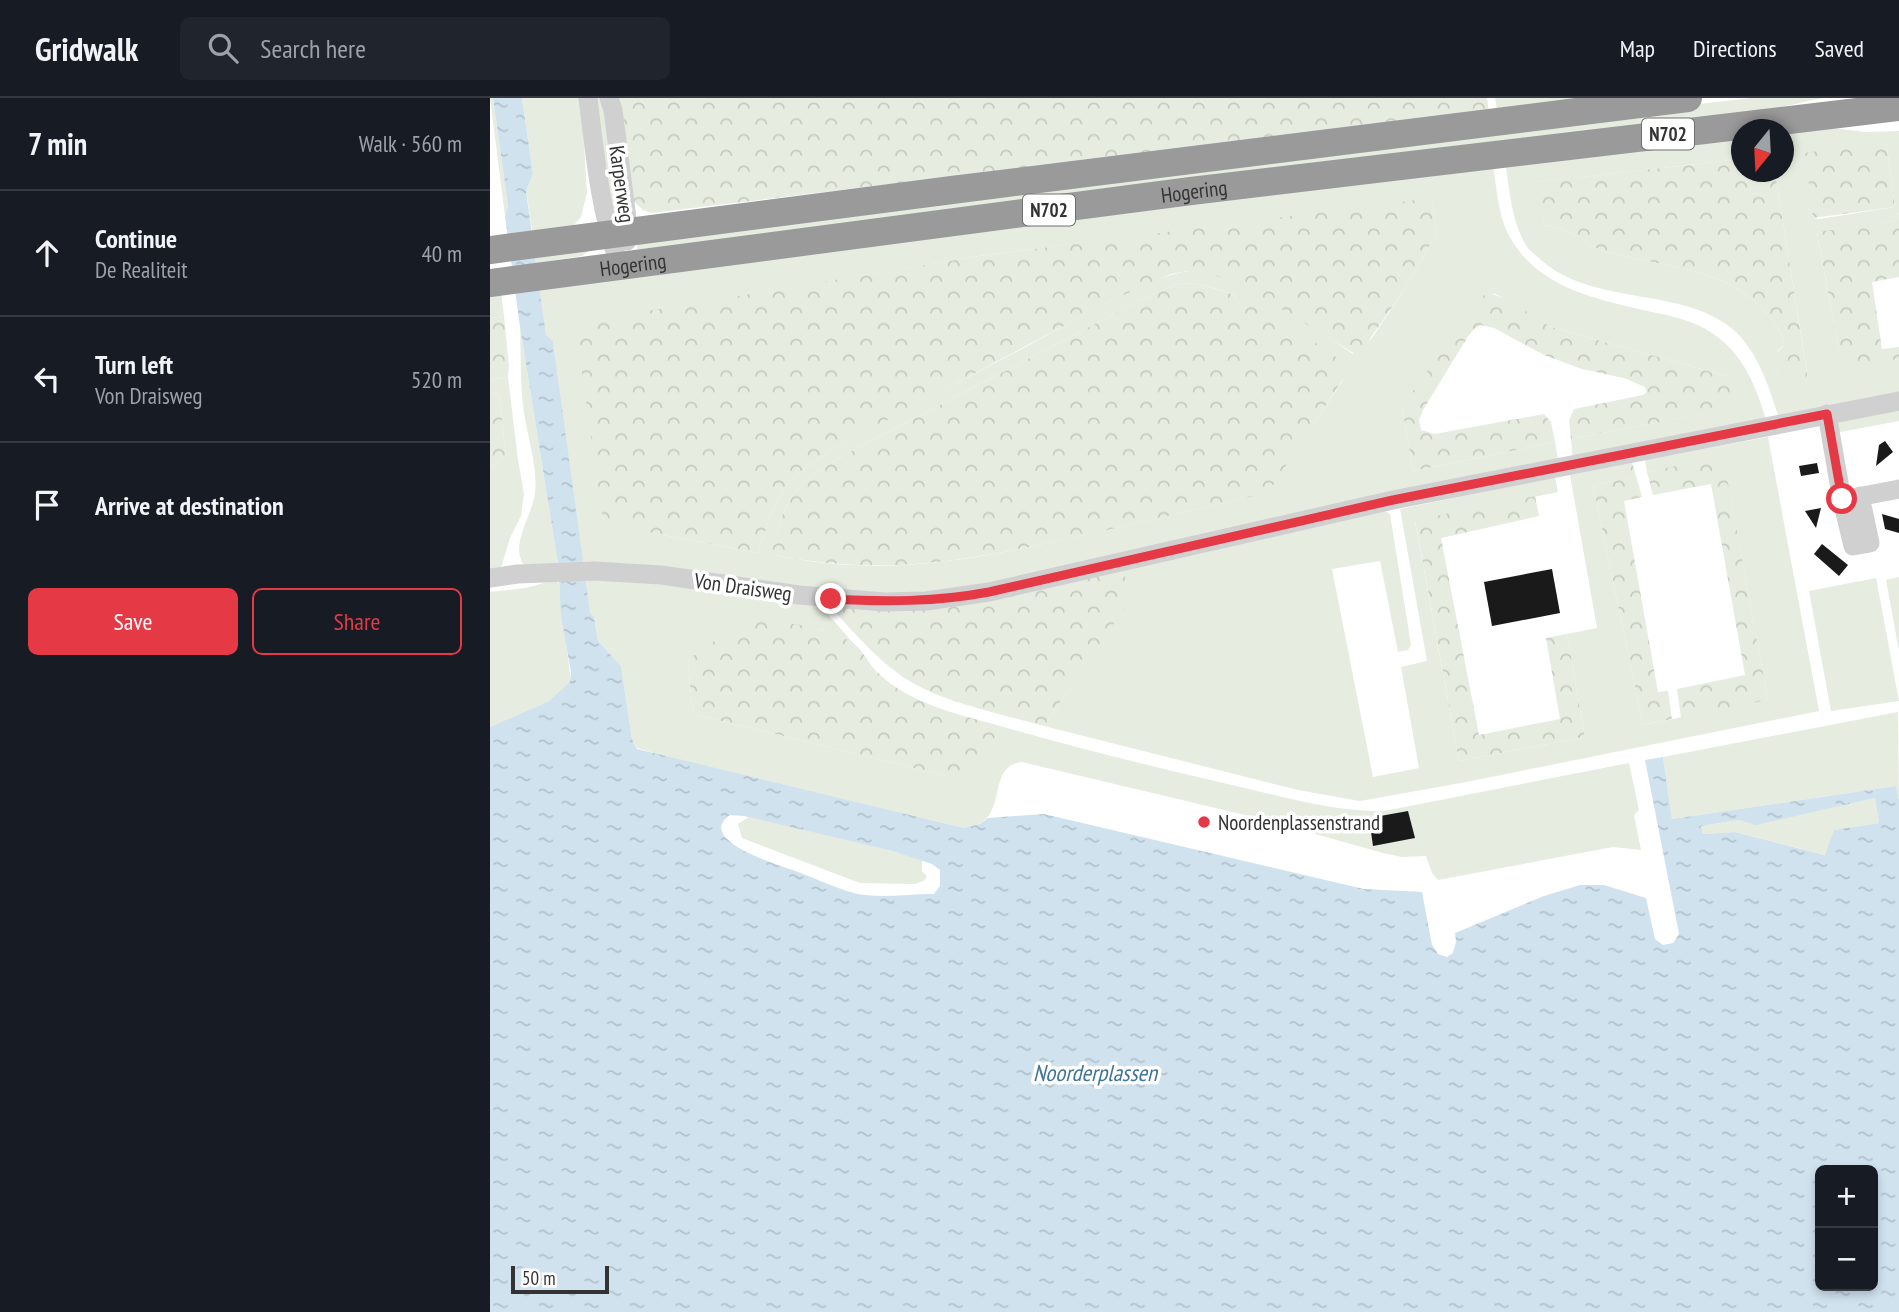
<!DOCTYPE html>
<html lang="en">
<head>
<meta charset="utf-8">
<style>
  :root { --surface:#171b24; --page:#20242c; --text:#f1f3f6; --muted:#9ea1a6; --line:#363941; --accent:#e63946 }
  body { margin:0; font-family:"PT Sans Narrow",sans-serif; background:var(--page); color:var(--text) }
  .controls { position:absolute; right:21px; bottom:21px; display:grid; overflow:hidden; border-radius:10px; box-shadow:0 4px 10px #0003 }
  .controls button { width:63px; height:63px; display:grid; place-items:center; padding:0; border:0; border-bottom:2px solid var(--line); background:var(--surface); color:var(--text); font:35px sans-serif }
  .compass { position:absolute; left:1241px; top:21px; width:63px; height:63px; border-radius:50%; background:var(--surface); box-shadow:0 4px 10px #0003; rotate:198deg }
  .scale { position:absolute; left:21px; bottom:18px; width:98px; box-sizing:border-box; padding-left:7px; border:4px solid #333; border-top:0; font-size:19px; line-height:24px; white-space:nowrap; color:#333; -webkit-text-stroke:5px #fff; paint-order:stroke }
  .stop { position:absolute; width:21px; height:21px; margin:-16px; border:5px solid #e63946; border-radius:50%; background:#fff }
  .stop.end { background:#e63946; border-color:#fff; box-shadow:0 2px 7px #0008 }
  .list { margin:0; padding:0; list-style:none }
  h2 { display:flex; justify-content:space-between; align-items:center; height:91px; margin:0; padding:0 28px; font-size:30px }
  h2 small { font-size:23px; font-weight:400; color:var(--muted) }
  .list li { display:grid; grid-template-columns:46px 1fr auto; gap:21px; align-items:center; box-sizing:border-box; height:126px; padding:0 28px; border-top:2px solid var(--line) }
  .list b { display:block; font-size:26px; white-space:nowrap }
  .list p { margin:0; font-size:23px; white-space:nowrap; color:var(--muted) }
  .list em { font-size:23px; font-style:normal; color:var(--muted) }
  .actions { display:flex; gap:14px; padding:21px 28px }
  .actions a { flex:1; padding:16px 0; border:2px solid var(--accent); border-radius:10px; text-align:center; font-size:24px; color:var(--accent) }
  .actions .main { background:var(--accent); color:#fff }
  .icon { flex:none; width:38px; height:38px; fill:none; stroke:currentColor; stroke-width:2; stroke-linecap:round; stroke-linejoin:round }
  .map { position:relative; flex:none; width:1409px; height:1214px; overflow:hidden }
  header { display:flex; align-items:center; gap:42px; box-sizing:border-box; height:98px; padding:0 35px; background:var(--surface); border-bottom:2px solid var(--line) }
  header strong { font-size:33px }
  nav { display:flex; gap:38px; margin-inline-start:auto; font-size:24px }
  .search { width:490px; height:63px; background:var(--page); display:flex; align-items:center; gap:18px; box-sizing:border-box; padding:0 24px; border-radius:10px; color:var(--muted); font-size:26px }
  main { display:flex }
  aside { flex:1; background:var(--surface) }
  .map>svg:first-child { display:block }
  .grass { fill:#e6ecdf; fill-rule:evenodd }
  .forest { fill:url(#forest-crowns) }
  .water { fill:url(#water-ripples); fill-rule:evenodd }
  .building { fill:#1a1a1a }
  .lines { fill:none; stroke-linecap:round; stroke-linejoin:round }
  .minor { stroke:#d0d0d0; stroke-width:19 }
  .highway { stroke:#9a9a9a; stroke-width:28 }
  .route { stroke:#e63946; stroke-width:9 }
  .poi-dot { fill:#e63946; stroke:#fff; stroke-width:2.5 }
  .labels { text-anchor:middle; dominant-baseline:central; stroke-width:7; stroke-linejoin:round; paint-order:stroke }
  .shield { fill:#fff; stroke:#707070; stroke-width:2 }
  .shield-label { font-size:19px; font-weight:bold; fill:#333 }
  .street-label { font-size:21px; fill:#333; stroke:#fff }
  .poi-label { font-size:21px; fill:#333; stroke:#fff; text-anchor:start }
  .water-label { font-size:23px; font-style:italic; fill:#3f7597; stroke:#fff }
</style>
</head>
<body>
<header>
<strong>Gridwalk</strong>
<div class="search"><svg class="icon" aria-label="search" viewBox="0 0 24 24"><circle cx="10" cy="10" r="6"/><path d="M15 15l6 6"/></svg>Search here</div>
<nav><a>Map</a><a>Directions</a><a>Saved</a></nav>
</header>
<main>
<aside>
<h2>7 min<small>Walk · 560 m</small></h2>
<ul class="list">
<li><svg class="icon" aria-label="ahead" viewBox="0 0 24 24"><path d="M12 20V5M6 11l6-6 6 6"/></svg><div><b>Continue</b><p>De Realiteit</p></div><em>40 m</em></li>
<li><svg class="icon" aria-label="left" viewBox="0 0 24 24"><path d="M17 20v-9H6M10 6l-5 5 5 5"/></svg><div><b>Turn left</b><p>Von Draisweg</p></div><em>520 m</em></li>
<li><svg class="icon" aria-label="arrive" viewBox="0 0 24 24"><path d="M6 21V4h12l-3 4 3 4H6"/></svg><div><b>Arrive at destination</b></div></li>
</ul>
<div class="actions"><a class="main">Save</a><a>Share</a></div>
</aside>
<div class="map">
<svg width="1409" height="1214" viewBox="0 0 1409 1214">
  <defs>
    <pattern id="forest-crowns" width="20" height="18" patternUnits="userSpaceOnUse" patternTransform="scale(1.75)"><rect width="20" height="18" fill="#e6ecdf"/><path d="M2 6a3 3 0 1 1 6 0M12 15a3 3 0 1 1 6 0" fill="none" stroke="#c6cbc0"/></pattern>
    <pattern id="water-ripples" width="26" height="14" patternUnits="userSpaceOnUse" patternTransform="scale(1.75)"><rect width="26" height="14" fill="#cfe2ee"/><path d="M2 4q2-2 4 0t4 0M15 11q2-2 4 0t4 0" fill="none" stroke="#b2c2cd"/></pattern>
  </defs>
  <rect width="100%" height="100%" fill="#fff"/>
  <g class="grass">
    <path d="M 0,0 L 3,0 L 18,108 L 15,118 Z"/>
    <path d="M 32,0 L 91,0 L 97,95 L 91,119 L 79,133 L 43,139 L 36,92 L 43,76 Z"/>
    <path d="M 102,0 L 114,0 L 128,117 L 120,117 Z"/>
    <path d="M 1005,0 L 1144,0 L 1008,17 Z"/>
    <path d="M 1262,0 L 1332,0 L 1265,15 L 148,153 L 146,144 L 1103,18 Z"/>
    <path d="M 1334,29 L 1375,34 L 1409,33 L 1409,115 L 1405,123 L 1327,135 L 1352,269 L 1409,261 L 1409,298 L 1292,318 L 1288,317 C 1279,289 1269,258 1248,236 C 1199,187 1105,210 1051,162 C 1046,157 1039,153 1036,147 C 1021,122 1020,92 1015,64 L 1251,36 L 1251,61 L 1048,84 L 1054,127 C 1064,129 1075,131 1085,137 C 1096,143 1104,151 1118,154 C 1173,170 1236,168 1276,215 C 1285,225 1292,234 1294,247 L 1287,253 L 1318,280 L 1285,74 L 1294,74 L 1294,32 ZM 1396,43 L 1405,109 L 1329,121 L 1323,120 Z"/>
    <path d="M 1003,66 C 1006,87 1008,114 1017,134 C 1045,190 1106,201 1162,214 C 1182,218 1205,223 1222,235 C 1253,255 1267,290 1277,325 L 1083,364 L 1081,341 L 1243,310 L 1236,278 L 1061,229 L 1004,195 L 912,309 L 923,373 L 1065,344 L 1069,367 L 499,491 L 393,500 L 93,466 L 63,243 L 56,238 L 49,188 ZM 942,101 L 947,135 L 912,195 L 882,240 L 863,256 C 821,229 758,180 709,173 C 671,168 567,233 530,252 C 467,285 403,318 341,352 L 299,383 L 282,413 L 268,455 L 162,435 L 113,422 L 86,226 L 489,158 ZM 701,185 C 729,189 759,202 783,218 C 806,234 832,262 853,282 L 777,395 C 715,409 653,424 590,438 C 482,462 392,481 281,456 C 286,437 291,414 302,398 C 314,381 337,368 354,357 L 649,203 L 687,186 Z"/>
    <path d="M 100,152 L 92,158 L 46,165 L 45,155 Z"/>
    <path d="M 11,193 L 14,218 L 0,220 L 0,194 Z"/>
    <path d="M 30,229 L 68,466 L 34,467 C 19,447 43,417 45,395 C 48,370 38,341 34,315 C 30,287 31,258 30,229 Z"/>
    <path d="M 18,279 L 28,362 L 34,396 L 31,418 L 20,440 L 10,473 L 0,476 L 0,369 L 16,359 L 9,295 L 0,296 L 0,282 Z"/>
    <path d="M 1409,311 L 1409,323 L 1345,335 L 1343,323 Z"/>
    <path d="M 1278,339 L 1329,613 L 971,685 L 870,703 L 808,692 L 554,628 L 586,581 L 633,469 L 889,409 L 900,416 L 921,547 L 918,552 L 908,554 L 890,463 L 842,471 L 883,679 L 929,670 L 911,569 L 937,563 L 910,411 L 1065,379 L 1068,394 L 925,423 L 969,663 L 1095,639 L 1077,536 L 1107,530 L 1080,377 L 1140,365 L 1143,379 L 1103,387 L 1153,627 L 1278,602 L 1233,359 L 1157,374 L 1155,362 Z"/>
    <path d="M 114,478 L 328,505 L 365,547 L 331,531 L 199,561 L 198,566 L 203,616 L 457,678 C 480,664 501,655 510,628 C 586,650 664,669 742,687 C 791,698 843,714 894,713 L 1139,665 L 1149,712 L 1144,717 L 1151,752 L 1123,749 L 948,782 L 942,775 L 936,758 L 912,759 L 893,755 L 776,722 L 532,664 C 493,668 523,725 474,730 L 174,658 L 147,650 L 142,641 L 131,568 L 108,543 L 104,519 L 100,514 L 95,480 Z"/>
    <path d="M 1409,479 L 1409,553 L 1396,482 Z"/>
    <path d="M 1386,480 L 1409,603 L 1341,613 L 1319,493 Z"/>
    <path d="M 68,481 L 81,584 L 59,603 L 0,629 L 0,494 L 36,490 Z"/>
    <path d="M 1408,614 L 1409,702 L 1406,688 L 1182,721 L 1173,659 Z"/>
    <path d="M 1385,700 L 1389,725 L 1344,732 L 1336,757 L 1245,734 L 1213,736 L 1211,728 L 1249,722 L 1266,726 Z"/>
    <path d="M 259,719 L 402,753 L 432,762 L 432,773 L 437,778 L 435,782 L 425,786 L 370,785 L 252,740 L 248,726 Z"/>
  </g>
  <g class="forest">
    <path d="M 126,0 L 997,0 L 999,14 L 161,115 L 153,112 L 141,101 Z"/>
    <path d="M 1396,43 L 1405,109 L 1323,120 L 1315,55 Z"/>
    <path d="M 1251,61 L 1252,74 L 1285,74 L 1318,281 L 1295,284 L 1284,257 L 1294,247 C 1292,234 1285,225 1276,215 C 1236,168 1173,170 1118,154 C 1104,151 1096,143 1085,137 C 1075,131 1064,129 1054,127 L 1047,84 Z"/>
    <path d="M 942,100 L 947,135 L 912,195 L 868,258 L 782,205 L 744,184 L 721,176 L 698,173 L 681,176 L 622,202 L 341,352 L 299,383 L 282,413 L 268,455 L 162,435 L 113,423 L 85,225 L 489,158 Z"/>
    <path d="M 1409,115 L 1409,179 L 1382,184 L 1392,251 L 1409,249 L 1409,261 L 1352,270 L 1327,134 L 1405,123 Z"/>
    <path d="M 701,185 C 761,194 812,237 861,269 L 778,395 C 715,409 653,424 591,438 C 479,462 395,480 280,456 C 286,437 291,415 302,398 C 314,381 337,368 354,357 L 649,203 L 687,186 Z"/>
    <path d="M 997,194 L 1018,202 L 1061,229 L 1236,278 L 1240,284 L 1244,310 L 1081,341 L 1079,322 L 1084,311 L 1153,297 L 1157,294 L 1155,289 L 1134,280 L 1092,271 L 1054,257 L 1004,230 L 991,227 L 984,231 L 977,240 L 933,312 L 929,322 L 931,332 L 945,336 L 1054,316 L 1061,324 L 1065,344 L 923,373 L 912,309 L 981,210 Z"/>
    <path d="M 14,218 L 19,268 L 18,279 L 0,282 L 0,220 Z"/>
    <path d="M 9,295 L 16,359 L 0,369 L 0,296 Z"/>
    <path d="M 1233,358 L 1278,602 L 1191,620 L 1187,591 L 1255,577 L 1221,386 L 1163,397 L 1157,374 Z"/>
    <path d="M 1142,364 L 1152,399 L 1134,403 L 1168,594 L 1178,593 L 1182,621 L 1153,627 L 1103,387 L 1142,379 L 1140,365 Z"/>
    <path d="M 1045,398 L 1049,418 L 951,440 L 989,637 L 1070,621 L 1056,540 L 1077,536 L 1095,639 L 969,663 L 925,422 Z"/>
    <path d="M 633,469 L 640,502 L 554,628 C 512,616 459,606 421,584 C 392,567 369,540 346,515 L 348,507 Z"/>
    <path d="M 255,521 C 290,525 335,525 364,546 C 374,553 379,567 388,575 C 420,606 468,616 510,628 C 502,651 481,672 457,678 L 203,616 L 198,566 L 199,561 Z"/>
  </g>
  <path class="water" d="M 3,0 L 32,0 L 43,76 L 36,93 L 56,237 L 63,243 L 100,514 L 104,519 L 108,543 L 131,568 L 142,641 L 147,651 L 474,730 L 490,726 L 498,720 L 554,716 L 874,791 L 932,794 L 942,847 L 948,856 L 957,859 L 963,855 L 966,844 L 965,835 L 1054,798 L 1090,787 L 1114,787 L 1156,800 L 1165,841 L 1173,847 L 1183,845 L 1189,836 L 1155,662 L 1173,659 L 1182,721 L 1406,688 L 1409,702 L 1409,1214 L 0,1214 L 0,629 L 59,603 L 80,584 L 81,575 L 71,517 L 68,466 L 30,229 L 15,118 L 18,108 ZM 1385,700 L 1389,725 L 1344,732 L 1335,757 L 1245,734 L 1213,736 L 1211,728 L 1249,722 L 1266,727 ZM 240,717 L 254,718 L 402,753 L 442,766 L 450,772 L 450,788 L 444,796 C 420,796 386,801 364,795 C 345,790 327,781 308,774 C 295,769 203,743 240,717 ZM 1330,1072 L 1383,1072 L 1383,1188 L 1330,1188 Z"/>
  <g class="building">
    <path d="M 1395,343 L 1403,354 L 1386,368 L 1389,347 Z"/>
    <path d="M 1327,365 L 1329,375 L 1311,378 L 1309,368 Z"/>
    <path d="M 1331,410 L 1326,430 L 1315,413 Z"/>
    <path d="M 1392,416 L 1409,421 L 1409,435 L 1395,431 Z"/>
    <path d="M 1332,446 L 1358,467 L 1349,478 L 1324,456 Z"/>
    <path d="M 1062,471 L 1070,515 L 1002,528 L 994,484 Z"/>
    <path d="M 918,713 L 925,740 L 883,748 L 879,720 Z"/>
  </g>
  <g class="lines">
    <g class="minor">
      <path d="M 98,0 C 105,57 110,114 130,168"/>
      <path d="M 119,0 L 123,12 L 139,136 L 137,143"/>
      <path d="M 1337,316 L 1352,402 L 1409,391"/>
      <path d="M 1352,402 L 1363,448 L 1380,445 L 1370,398"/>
      <path d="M 0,480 L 28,476 L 104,473 L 171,477 L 309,497 L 394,504 L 436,503 L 499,494 L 903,402 L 1409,303"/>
    </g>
    <g class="highway">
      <path d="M 0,152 L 462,92 L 1198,0"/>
      <path id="s1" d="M 0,185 L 701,93 L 1409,9"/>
    </g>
  </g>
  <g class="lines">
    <path class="route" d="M 341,501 C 395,504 446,504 499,494 L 903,402 L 1337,316 L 1352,401"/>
  </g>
  <circle class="poi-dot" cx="714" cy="724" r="7"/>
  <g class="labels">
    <g class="shield">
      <rect x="1152" y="20.5" width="52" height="31" rx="5"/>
      <rect x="533" y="96.5" width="52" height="31" rx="5"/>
    </g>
    <g class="shield-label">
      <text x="1178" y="36">N702</text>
      <text x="559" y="112">N702</text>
    </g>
    <g class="street-label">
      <text transform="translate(132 86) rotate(82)">Karperweg</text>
      <text stroke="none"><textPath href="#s1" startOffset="710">Hogering</textPath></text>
      <text stroke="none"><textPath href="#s1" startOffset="144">Hogering</textPath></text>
      <text transform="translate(253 489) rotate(8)">Von Draisweg</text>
    </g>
    <g class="poi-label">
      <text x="728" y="724">Noordenplassenstrand</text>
    </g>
    <g class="water-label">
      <text x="605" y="974">Noorderplassen</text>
    </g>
  </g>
</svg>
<div class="controls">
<button>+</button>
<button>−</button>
</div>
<svg class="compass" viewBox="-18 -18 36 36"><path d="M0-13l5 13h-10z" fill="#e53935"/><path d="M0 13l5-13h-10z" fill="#9ea1a6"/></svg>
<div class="scale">50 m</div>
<div class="stop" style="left:1352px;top:401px"></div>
<div class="stop end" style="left:341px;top:501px"></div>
</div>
</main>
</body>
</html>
